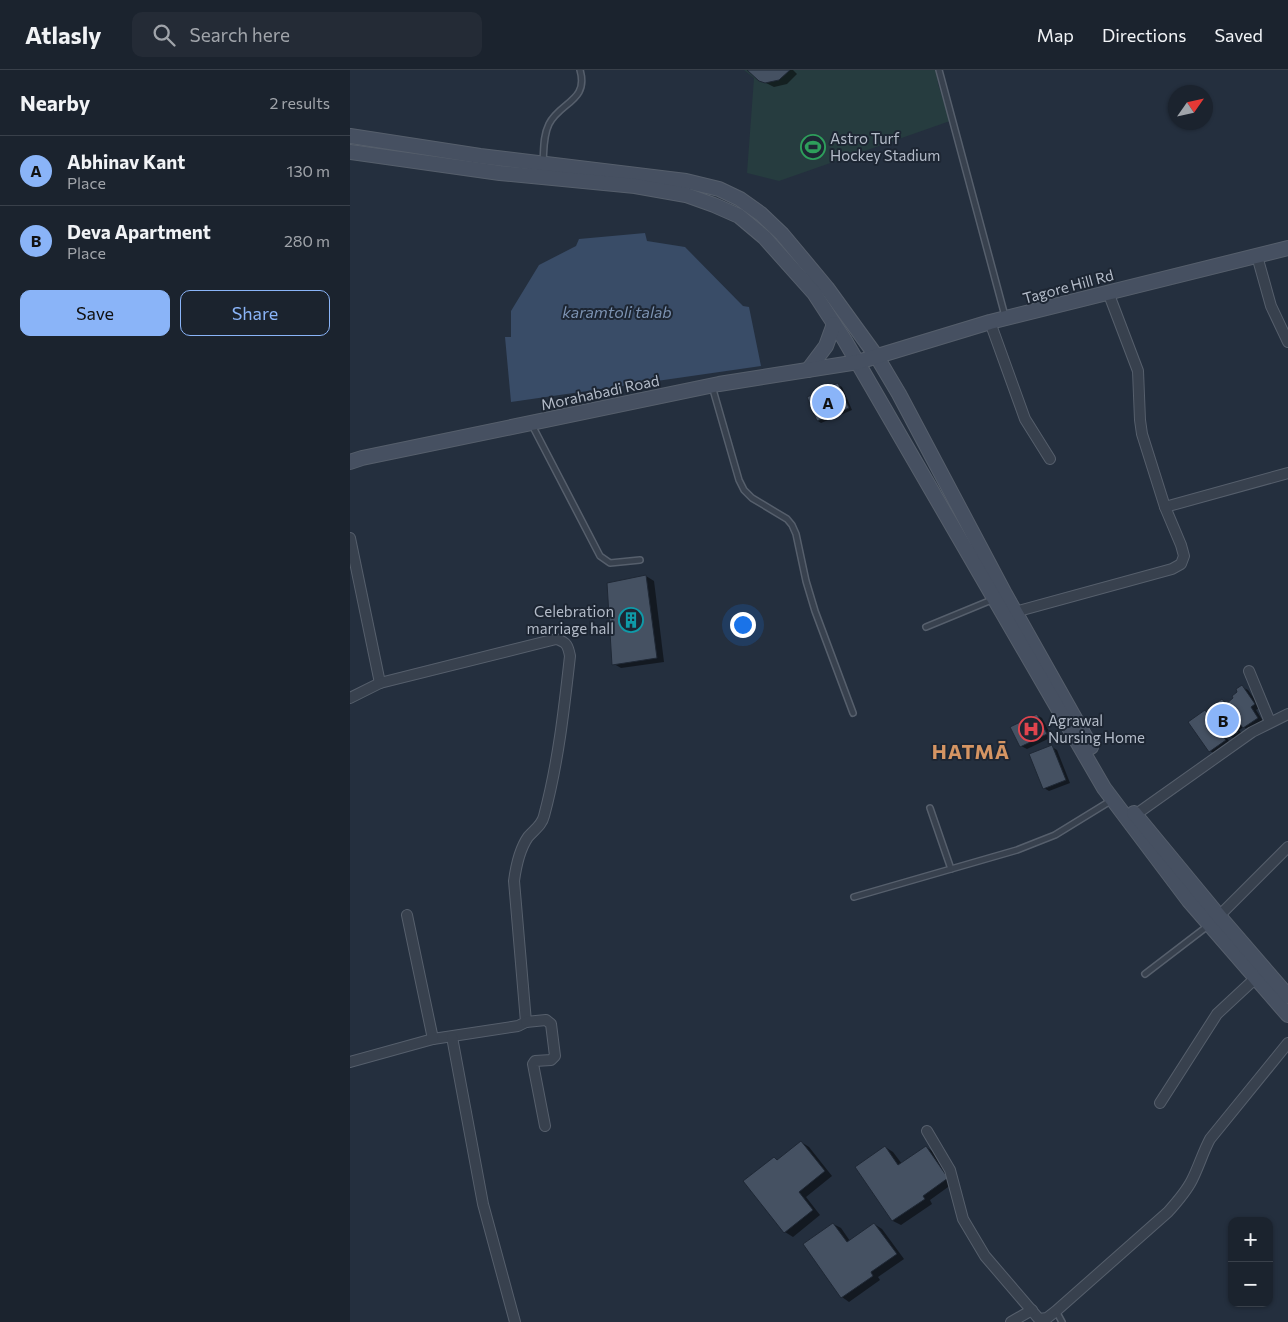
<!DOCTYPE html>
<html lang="en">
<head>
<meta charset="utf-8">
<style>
  :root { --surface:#1b232e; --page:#242b36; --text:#f1f3f6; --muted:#a0a4aa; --line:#39404a; --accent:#8ab4f8 }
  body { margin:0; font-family:Commissioner,sans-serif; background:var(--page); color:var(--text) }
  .controls { position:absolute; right:15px; bottom:15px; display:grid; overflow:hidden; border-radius:10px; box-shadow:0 1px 4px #0004 }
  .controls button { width:45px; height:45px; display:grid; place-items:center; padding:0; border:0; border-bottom:1px solid var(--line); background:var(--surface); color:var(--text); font:25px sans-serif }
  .compass { position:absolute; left:818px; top:15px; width:45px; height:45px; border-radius:50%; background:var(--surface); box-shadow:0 1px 4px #0004; rotate:56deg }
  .you { position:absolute; left:392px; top:554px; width:18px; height:18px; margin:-12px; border:4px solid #fff; border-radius:50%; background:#1a73e8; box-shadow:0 0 0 8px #1a73e833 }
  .badge { display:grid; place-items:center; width:32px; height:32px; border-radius:50%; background:var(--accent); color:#111; font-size:16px; font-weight:700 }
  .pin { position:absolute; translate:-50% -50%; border:2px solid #fff; box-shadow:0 1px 5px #0006 }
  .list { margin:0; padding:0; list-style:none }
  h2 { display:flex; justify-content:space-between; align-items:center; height:65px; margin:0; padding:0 20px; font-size:21px }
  h2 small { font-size:16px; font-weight:400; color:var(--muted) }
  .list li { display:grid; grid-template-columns:32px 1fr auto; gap:15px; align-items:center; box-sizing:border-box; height:70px; padding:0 20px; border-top:1px solid var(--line) }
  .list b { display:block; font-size:19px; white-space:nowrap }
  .list p { margin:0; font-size:16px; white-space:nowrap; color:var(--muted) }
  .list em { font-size:16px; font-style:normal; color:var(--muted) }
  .actions { display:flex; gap:10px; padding:15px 20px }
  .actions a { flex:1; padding:11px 0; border:1px solid var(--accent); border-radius:10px; text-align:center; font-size:18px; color:var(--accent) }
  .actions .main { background:var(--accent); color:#111 }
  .icon { flex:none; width:28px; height:28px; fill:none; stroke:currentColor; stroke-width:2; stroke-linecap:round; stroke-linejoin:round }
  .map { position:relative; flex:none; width:938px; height:1252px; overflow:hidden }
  header { display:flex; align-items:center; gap:30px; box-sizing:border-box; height:70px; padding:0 25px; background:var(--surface); border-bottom:1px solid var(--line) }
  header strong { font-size:24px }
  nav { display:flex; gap:28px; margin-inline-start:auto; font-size:18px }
  .search { width:350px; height:45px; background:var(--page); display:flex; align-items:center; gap:12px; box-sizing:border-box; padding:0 18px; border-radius:10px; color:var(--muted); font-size:19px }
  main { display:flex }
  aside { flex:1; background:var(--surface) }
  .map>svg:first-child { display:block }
  .green { fill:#263c3f }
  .water { fill:#394c67 }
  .shadow { fill:#0007 }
  .building { fill:#455162; stroke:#1f2835 }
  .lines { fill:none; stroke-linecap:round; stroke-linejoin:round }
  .service-casing { stroke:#565f6c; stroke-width:8 }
  .minor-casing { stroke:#565f6c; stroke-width:12 }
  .secondary-casing { stroke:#565f6c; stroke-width:16 }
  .service { stroke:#38414e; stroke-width:5 }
  .minor { stroke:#38414e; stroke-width:10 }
  .secondary { stroke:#465061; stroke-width:14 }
  .labels { text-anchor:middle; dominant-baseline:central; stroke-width:4; stroke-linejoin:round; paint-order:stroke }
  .poi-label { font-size:15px; fill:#b4bcc9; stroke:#1d2633; text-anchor:start }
  .street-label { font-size:15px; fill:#b4bcc9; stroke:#1d2633 }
  .water-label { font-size:16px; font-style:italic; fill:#7c92b1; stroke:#1d2633 }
  .district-label { font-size:20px; font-weight:bold; letter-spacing:1px; fill:#d59563; stroke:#1d2633 }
</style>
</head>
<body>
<header>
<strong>Atlasly</strong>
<div class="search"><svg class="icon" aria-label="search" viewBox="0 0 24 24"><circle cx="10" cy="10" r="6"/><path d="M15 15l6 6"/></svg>Search here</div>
<nav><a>Map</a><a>Directions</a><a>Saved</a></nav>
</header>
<main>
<aside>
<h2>Nearby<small>2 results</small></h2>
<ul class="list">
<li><span class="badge">A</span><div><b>Abhinav Kant</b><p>Place</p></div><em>130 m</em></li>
<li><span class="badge">B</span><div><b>Deva Apartment</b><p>Place</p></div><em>280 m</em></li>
</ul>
<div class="actions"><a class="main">Save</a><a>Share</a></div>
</aside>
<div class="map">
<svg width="938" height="1252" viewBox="0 0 938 1252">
  <rect width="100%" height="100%" fill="#242f3e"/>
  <path class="green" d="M 394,0 L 587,0 L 588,14 L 600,51 L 429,111 L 397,103 L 404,8 Z"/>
  <path class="water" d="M 295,163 L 297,171 L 335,177 L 393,236 L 399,237 L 411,296 L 161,332 L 155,267 L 161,267 L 161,241 L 189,195 L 226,176 L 229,169 Z"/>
  <g class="shadow">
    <path d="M 399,0 L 443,0 L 447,4 L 437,14 L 424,17 L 410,10 Z"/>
    <path d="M 488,315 L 492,317 L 502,340 L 471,353 L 468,351 Z"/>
    <path d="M 296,506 L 304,511 L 314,592 L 271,598 L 264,594 L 258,514 Z"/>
    <path d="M 892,617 L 898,620 L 910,637 L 906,640 L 913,651 L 899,661 L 894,657 L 889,660 L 893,665 L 886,670 L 880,666 L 877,668 L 880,673 L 865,684 L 860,681 L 856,641 L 860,644 L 866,640 L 873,631 L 878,633 L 885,629 Z"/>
    <path d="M 687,645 L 692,648 L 702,667 L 677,679 L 671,676 Z"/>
    <path d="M 702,677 L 707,680 L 720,713 L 699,721 L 694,718 Z"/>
    <path d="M 451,1072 L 459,1077 L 482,1106 L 456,1127 L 470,1145 L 443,1167 L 435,1162 L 395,1111 L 424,1088 L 428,1090 Z"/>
    <path d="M 535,1077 L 543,1082 L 552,1094 L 576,1077 L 584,1082 L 605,1112 L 580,1130 L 582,1134 L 551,1155 L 543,1151 L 506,1097 Z"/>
    <path d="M 483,1154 L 491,1158 L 500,1171 L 524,1154 L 532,1159 L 554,1189 L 528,1207 L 530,1210 L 499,1232 L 492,1227 Z"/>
  </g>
  <g class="building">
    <path d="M 397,0 L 440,0 L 429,10 L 415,13 L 409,11 Z"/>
    <path d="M 488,313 L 499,338 L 467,351 L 457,327 Z"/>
    <path d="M 296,505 L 307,588 L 262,595 L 257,513 Z"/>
    <path d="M 892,615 L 905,634 L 901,637 L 908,648 L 893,658 L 889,653 L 884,657 L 888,662 L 879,668 L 875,662 L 872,665 L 876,670 L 859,682 L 838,652 L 855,640 L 858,644 L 864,640 L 862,636 L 872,629 L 876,634 L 883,628 L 882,626 L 887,622 L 886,619 Z"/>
    <path d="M 687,644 L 697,664 L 670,677 L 660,657 Z"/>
    <path d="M 702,675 L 716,710 L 693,719 L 679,684 Z"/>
    <path d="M 451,1071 L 475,1101 L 449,1122 L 463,1140 L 434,1163 L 393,1111 L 424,1087 L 427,1090 Z"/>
    <path d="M 535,1076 L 548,1095 L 576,1076 L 598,1108 L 573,1126 L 575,1129 L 542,1151 L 505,1097 Z"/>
    <path d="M 483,1153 L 497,1172 L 524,1153 L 547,1184 L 521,1202 L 523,1206 L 491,1228 L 453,1174 Z"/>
  </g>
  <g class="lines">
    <defs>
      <g id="service">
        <path d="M 589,0 L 655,246"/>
        <path d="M 193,93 C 194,80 193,66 199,54 C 210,32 239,31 230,0"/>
        <path d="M 362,316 L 389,410 L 394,420 L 402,428 L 437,449 L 442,455 L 446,464 L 456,511 L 465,541 L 503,643"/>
        <path d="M 182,355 L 250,486 L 260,493 L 290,490"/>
        <path d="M 576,557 L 644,529"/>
        <path d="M 580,738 L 601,799"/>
        <path d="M 504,827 L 667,780 L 705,765 L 762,730"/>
        <path d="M 795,904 L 859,855"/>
        <path d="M 706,1241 L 712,1252"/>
      </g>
      <g id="minor">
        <path d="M 907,186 L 921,236 L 938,272"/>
        <path d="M 640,252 L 675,349 L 700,389"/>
        <path d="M 815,437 L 938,403"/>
        <path d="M 0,468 L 30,613"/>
        <path d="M 665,542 L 822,499 L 831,494 L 834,486 L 831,475 L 815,437 L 792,364 L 790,350 L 788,301 L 758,222"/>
        <path d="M 899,601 L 920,652"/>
        <path d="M 0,628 L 30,613 L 206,569 C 217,572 218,576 220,586 C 214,640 208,694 194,746 C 192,755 184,760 178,767 C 169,780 166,796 164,811 L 176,952 L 168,956 L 83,969 L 0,992"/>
        <path d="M 785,745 L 902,662 L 938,644"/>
        <path d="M 57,845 L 83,969"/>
        <path d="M 869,846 L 938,777"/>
        <path d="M 176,952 L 196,950 L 201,954 L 205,986 L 201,990 L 185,991 L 183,994 L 195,1056"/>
        <path d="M 102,967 L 133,1134 L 165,1252"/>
        <path d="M 810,1033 L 867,944 L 910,904"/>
        <path d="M 577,1061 L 600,1100 L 613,1149 L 635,1186 L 689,1249 L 697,1248 L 706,1241 L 818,1142 C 827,1132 836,1122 842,1110 C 849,1096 853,1082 860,1069 L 938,973"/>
        <path d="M 661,1252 L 682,1240"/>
      </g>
      <g id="secondary">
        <path d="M 0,66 L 130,86 L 336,111 L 369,119 L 390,129 L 411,144 L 432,164 L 477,218 L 527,287 L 549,324 L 655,524 L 741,677"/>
        <path d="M 0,82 L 150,103 L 285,116 L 336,125 L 364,135 L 389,146 L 414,167 L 464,223 L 494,269 L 754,718 L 839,831 L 938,945"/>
        <path d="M 458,300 L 476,276 L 484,254"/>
        <path d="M 0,392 L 12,388 L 369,314 L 508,292 L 640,252 L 938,178"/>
        <path d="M 784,743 L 869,846 L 938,926"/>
      </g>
    </defs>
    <use href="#service" class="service-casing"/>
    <use href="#minor" class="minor-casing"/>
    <use href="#secondary" class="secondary-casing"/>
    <use href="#service" class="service"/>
    <use href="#minor" class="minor"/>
    <use href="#secondary" class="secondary"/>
  </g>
  <defs>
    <symbol id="stadium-ring" viewBox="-11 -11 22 22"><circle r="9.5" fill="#1d2633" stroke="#2e9e5b" stroke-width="1.5"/><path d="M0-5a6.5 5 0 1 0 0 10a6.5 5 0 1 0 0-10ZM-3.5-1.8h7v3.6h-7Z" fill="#2e9e5b"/></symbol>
    <symbol id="building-ring" viewBox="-11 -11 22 22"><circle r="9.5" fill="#1d2633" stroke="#0f9aa8" stroke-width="1.5"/><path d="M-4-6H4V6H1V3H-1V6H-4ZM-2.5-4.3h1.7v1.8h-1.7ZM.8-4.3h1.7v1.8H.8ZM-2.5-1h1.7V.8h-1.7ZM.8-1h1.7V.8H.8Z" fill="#0f9aa8"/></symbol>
    <symbol id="hospital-ring" viewBox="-11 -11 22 22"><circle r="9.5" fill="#1d2633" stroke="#e0444e" stroke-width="1.5"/><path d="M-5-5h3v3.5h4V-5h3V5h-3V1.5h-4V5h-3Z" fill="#e0444e"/></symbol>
  </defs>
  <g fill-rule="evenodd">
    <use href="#stadium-ring" x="449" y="63" width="28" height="28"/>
    <use href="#building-ring" x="267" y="536" width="28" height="28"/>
    <use href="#hospital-ring" x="667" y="645" width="28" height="28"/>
  </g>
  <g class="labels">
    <g class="poi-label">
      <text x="480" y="68">Astro Turf<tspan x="480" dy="17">Hockey Stadium</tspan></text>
      <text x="264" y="541" text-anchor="end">Celebration<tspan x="264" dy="17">marriage hall</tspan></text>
      <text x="698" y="650">Agrawal<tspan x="698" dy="17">Nursing Home</tspan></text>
    </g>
    <g class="street-label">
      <text transform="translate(718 216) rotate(-15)">Tagore Hill Rd</text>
      <text transform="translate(250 322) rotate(-12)">Morahabadi Road</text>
    </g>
    <g class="water-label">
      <text x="267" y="241">karamtoli talab</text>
    </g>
    <g class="district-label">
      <text x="621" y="681">HATMĀ</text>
    </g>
  </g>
</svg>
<div class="controls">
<button>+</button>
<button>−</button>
</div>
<svg class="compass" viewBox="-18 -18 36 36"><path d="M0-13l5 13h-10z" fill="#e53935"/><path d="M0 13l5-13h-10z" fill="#a0a4aa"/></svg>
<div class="you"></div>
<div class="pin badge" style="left:478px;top:332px">A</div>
<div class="pin badge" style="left:873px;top:650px">B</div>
</div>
</main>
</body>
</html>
